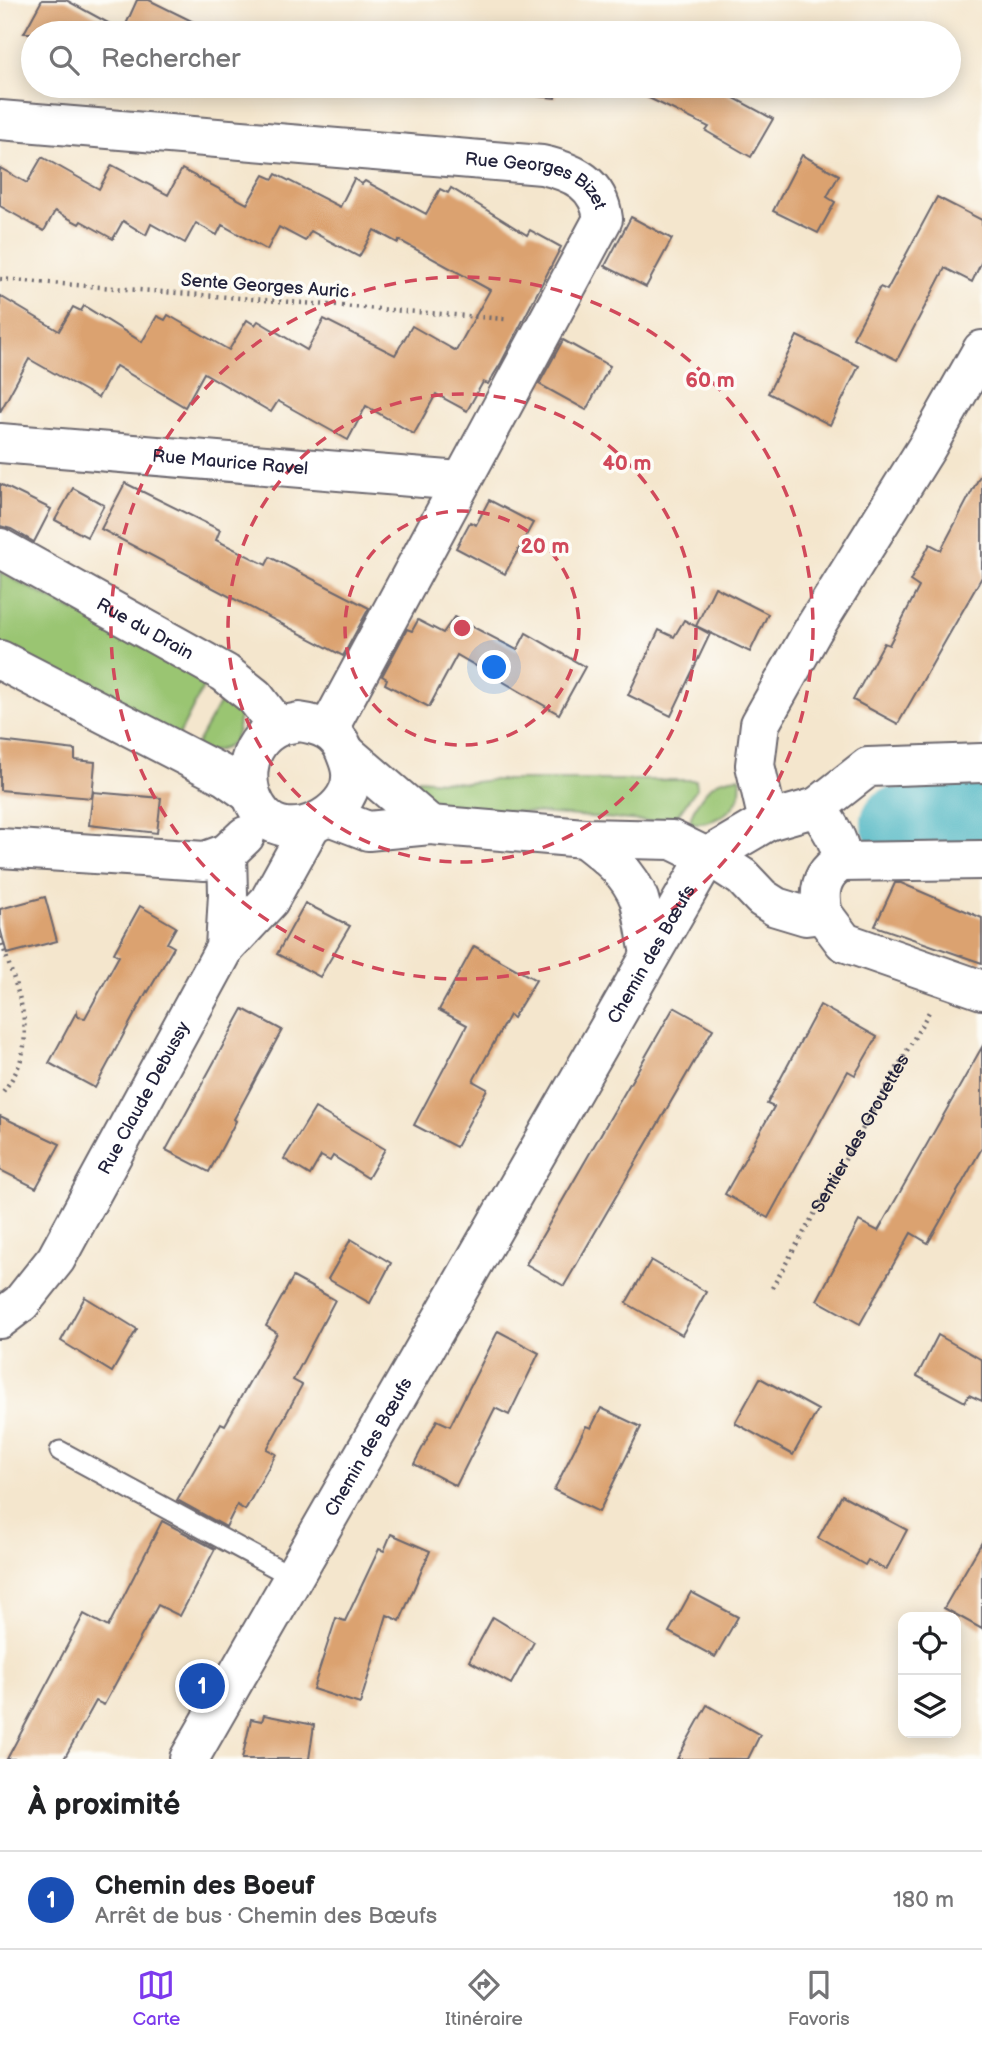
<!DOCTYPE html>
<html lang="fr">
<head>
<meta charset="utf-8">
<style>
  :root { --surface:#fff; --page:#f2f2f2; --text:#202124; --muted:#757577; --line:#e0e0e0; --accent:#7c3aed }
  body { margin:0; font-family:"Balsamiq Sans",sans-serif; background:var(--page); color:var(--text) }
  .controls { position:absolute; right:21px; bottom:21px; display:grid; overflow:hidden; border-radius:14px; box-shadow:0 4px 18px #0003 }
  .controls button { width:63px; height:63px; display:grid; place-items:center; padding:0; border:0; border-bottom:2px solid var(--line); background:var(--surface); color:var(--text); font:35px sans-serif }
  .you { position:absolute; left:495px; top:668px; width:24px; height:24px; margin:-18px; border:5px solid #fff; border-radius:50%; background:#1a73e8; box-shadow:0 0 0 10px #1a73e833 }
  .badge { display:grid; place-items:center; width:46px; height:46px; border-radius:50%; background:var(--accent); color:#fff; font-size:23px; font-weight:700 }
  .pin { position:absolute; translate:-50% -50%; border:4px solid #fff; box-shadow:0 2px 7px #0006 }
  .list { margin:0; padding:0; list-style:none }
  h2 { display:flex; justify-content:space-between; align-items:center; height:91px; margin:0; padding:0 28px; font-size:30px }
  h2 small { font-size:23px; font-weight:400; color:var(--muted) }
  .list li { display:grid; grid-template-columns:46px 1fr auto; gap:21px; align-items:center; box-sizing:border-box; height:98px; padding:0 28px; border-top:2px solid var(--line) }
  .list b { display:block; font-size:26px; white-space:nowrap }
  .list p { margin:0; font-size:23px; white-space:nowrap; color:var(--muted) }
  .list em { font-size:23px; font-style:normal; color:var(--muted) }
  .icon { flex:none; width:38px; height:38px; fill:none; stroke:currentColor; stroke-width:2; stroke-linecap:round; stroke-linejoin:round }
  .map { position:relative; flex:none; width:982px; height:1759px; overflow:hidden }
  .search { position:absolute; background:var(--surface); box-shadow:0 4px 18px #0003; left:21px; right:21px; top:21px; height:77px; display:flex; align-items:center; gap:18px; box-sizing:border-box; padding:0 24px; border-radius:38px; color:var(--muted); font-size:26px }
  .sheet { height:189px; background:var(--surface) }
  nav { display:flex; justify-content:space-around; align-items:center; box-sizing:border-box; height:98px; border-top:2px solid var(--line); background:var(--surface); font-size:19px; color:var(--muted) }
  nav a { display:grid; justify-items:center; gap:4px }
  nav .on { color:var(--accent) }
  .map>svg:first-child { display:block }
  .green { fill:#9ac572; stroke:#5e7456; stroke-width:2 }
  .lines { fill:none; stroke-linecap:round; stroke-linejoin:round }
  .river { stroke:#44b2c0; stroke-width:70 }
  .building { fill:#dba270 }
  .lane-casing { stroke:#6c676e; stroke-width:23 }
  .street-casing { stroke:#6c676e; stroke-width:42 }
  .secondary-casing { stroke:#6c676e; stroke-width:42 }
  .path { stroke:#6c676e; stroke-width:4.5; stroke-dasharray:2 5; stroke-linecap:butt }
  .lane { stroke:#fff; stroke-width:19 }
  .street { stroke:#fff; stroke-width:38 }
  .secondary { stroke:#fff; stroke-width:38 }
  .ring { fill:none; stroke:#d1495b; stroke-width:3.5; stroke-dasharray:12 9 }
  .labels { text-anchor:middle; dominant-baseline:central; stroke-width:7; stroke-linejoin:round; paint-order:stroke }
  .street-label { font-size:18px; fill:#22223b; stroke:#fdfcf7 }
  .centre { fill:#d1495b; stroke:#fdfcf7; stroke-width:3.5 }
  .ring-label { font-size:21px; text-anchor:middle; font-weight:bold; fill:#d1495b; stroke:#fdfcf7; stroke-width:7; stroke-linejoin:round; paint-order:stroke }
</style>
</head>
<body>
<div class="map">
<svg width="982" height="1759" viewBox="0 0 982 1759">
  <rect width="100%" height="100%" fill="#fdfcf7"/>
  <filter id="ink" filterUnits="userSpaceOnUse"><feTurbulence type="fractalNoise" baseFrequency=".0143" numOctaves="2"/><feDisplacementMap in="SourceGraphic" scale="14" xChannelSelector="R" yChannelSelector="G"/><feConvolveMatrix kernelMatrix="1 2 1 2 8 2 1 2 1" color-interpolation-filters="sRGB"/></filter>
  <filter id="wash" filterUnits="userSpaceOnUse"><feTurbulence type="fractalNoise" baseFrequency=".00686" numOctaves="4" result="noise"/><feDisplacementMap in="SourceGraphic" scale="28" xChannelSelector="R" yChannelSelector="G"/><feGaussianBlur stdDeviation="1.57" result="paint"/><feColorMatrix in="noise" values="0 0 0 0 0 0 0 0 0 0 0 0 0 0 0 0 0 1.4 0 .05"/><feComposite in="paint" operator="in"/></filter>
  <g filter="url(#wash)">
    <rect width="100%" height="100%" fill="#f4e6cd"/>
    <g class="green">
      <path d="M 0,572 L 207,680 L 174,745 L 0,651 Z"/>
      <path d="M 226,691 L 239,707 C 241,747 228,753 192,752 Z"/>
      <path d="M 738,777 L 741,778 C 740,784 741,790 739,796 C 733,814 710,825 691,823 C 688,813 705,791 714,784 C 721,779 730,778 738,777 Z"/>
      <path d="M 418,779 L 466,783 L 492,780 L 696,780 L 697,788 L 673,821 L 669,823 L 446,806 L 429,803 L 415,790 Z"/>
    </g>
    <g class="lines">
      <path class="river" d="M 896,822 L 982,820"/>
    </g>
    <g id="blocks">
      <g class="building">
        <path d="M 42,0 L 66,0 L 123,31 L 137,0 L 149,0 L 216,33 L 24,33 Z"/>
        <path d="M 351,21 L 388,33 L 347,33 Z"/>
        <path d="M 445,86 L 556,86 L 555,98 L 497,92 L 496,97 Z"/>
        <path d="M 624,86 L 712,86 L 773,119 L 751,157 L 706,131 L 709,127 Z"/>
        <path d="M 802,155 L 839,175 L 827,197 L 835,202 L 818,233 L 773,211 Z"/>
        <path d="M 42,157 L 99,189 L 112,165 L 168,195 L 182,169 L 247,204 L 264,175 L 273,179 L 276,174 L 340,207 L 354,179 L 362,184 L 365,181 L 426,214 L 440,189 L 448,193 L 451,188 L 527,235 L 530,230 L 561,247 L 501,363 L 488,384 L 483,382 L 467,411 L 436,394 L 414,434 L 366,406 L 348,440 L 278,401 L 271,412 L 204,373 L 185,407 L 116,366 L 98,398 L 29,359 L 0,412 L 0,296 L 59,331 L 73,307 L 81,311 L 84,306 L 142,342 L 157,316 L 165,320 L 168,315 L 229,350 L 247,320 L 255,325 L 258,321 L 307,350 L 324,319 L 395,355 L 412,326 L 456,351 L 490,290 L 399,240 L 398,243 L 374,230 L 359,257 L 311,231 L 305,241 L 279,227 L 267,250 L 222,225 L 217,235 L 196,223 L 185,243 L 151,224 L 146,235 L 123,221 L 113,239 L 81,221 L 79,224 L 55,211 L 44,231 L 0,206 L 0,168 L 27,183 Z"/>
        <path d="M 937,197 L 982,220 L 982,261 L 972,282 L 945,268 L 897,360 L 853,338 L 880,287 L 887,290 Z"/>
        <path d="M 631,217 L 672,239 L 646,287 L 605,266 Z"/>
        <path d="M 797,336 L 859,366 L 830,425 L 768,393 Z"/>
        <path d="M 563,340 L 610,366 L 586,410 L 539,384 Z"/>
        <path d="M 982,472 L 982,577 L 898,724 L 853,700 L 884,643 L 889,645 L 919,587 L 910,581 L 930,544 L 941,550 Z"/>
        <path d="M 125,483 L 220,530 L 216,540 L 266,565 L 270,557 L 369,608 L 343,656 L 101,529 Z"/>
        <path d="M 0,484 L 51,509 L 34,542 L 11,529 L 0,526 Z"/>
        <path d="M 73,488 L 104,505 L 87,537 L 55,520 Z"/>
        <path d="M 489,500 L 533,523 L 505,574 L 456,548 L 470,522 L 476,525 Z"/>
        <path d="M 715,587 L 768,614 L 750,652 L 696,626 Z"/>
        <path d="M 454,617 L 517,650 L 526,633 L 585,667 L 559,714 L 457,655 L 429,707 L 385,684 L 387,679 L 382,676 L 407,629 L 412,631 L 418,620 L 443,633 Z"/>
        <path d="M 684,620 L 710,634 L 671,716 L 628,695 L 659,630 L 674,637 Z"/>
        <path d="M 0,741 L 75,750 L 75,760 L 95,762 L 92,798 L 0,790 Z"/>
        <path d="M 93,792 L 161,798 L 157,833 L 89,825 Z"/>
        <path d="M 895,883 L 901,883 L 982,918 L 982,963 L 875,926 Z"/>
        <path d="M 45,897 L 57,941 L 7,954 L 0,928 L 0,909 Z"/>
        <path d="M 305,903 L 350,926 L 320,977 L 277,954 Z"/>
        <path d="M 140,906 L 176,927 L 167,943 L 174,947 L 148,992 L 147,991 L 95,1088 L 49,1063 L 77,1011 L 78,1017 L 85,1018 L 119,956 L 114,953 Z"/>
        <path d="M 474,946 L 536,980 L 513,1018 L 509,1015 L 473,1081 L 487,1089 L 456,1147 L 414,1125 L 467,1025 L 439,1010 Z"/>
        <path d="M 820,1005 L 877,1037 L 855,1075 L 848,1071 L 768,1218 L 725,1194 L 774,1107 L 767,1104 Z"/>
        <path d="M 674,1007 L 713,1029 L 564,1286 L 526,1264 Z"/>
        <path d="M 243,1009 L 282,1030 L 234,1119 L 236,1121 L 209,1172 L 166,1150 Z"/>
        <path d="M 982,1047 L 982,1148 L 928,1243 L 911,1233 L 860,1324 L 817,1300 L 859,1221 L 878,1231 Z"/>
        <path d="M 315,1108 L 385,1149 L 368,1178 L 333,1156 L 330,1161 L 321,1156 L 310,1175 L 284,1159 Z"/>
        <path d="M 0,1116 L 60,1144 L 36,1188 L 0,1170 Z"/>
        <path d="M 351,1239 L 391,1263 L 370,1303 L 328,1279 Z"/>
        <path d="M 651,1260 L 706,1292 L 682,1335 L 626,1303 Z"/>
        <path d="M 293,1277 L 335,1300 L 293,1380 L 302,1385 L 267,1449 L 276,1454 L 245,1510 L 237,1505 L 226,1527 L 177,1500 L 221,1423 L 225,1425 L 277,1333 L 266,1326 Z"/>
        <path d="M 85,1297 L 137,1329 L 112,1372 L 61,1341 Z"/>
        <path d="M 498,1331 L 539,1353 L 509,1415 L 495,1408 L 456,1486 L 414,1464 L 437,1420 L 450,1426 Z"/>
        <path d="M 938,1335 L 982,1360 L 982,1401 L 969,1395 L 965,1402 L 917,1376 Z"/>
        <path d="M 760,1378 L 818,1410 L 793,1455 L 735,1423 Z"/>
        <path d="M 601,1408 L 641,1427 L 599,1512 L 554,1490 L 586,1426 L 591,1428 Z"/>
        <path d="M 842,1495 L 907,1530 L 886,1570 L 868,1560 L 865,1565 L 818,1538 Z"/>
        <path d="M 162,1521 L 215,1549 L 180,1616 L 158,1605 L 104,1705 L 96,1701 L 64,1759 L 7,1759 L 84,1614 L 108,1627 Z"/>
        <path d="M 391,1534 L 430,1551 L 400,1621 L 387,1615 L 360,1704 L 313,1689 L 336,1618 L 345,1621 L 379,1549 L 384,1551 Z"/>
        <path d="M 982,1542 L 982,1629 L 944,1608 Z"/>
        <path d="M 691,1592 L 738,1617 L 715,1657 L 669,1632 Z"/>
        <path d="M 493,1617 L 534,1642 L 511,1684 L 469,1661 Z"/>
        <path d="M 707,1705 L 760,1735 L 748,1759 L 677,1759 Z"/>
        <path d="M 264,1715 L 314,1725 L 309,1759 L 242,1759 L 251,1719 L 262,1721 Z"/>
      </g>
    </g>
  </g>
  <g filter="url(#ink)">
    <use href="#blocks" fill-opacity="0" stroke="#6c676e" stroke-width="2"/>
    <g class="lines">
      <defs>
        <path id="lane" d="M 60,1451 L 293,1577"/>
        <g id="street">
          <path id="s2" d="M 0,120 L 542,165 C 574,172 599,184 603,219 L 328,730"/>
          <path id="s3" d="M 0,443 L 460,481"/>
          <path id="s4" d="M 0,548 L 225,673 L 255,697 L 278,727"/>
          <path d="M 0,660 L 225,776 L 249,793"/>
          <path d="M 299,722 C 320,725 337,731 345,752 C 348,760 352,768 351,778 C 350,815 288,846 262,814 C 240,788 244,743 278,727 C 284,724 292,724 299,722 Z"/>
          <path d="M 346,753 L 430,825"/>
          <path d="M 817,807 L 868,767 L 982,763"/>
          <path d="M 329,816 L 368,831 L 430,825 L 584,838 L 672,840 L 725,866 L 742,877 L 762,898 L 776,907 L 806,916 L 823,914 C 818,893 820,874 841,862 C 842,841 827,824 817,807 L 768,821"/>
          <path d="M 584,838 C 606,855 629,872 639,899 C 644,916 646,936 650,953"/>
          <path d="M 0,848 L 205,861 L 227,853 L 245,836"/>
          <path d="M 841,862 L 982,860"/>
          <path d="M 823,914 L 844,942 L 982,990"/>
          <path d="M 225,948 L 269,901 L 311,825"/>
          <path id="s5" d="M 0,1319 L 21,1303 L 56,1259 L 225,948 L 228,894 L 227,853"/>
        </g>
        <g id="secondary">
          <path id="s6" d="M 189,1759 L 707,857 L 768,821 L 755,765 L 760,724 L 813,630 L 927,447 L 982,350"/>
        </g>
      </defs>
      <use href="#lane" class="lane-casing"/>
      <use href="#street" class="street-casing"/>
      <use href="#secondary" class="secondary-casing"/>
      <g class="path">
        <path d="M 0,279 L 505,319"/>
        <path d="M 0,937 C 17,994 46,1043 0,1095"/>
        <path id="s1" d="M 772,1288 L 929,1012"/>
      </g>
      <use href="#lane" class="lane"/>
      <use href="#street" class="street"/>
      <use href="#secondary" class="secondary"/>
    </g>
  </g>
  <g class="ring">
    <circle cx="462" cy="628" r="117"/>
    <circle cx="462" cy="628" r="234"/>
    <circle cx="462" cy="628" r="351"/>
  </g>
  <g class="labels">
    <g class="street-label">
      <text stroke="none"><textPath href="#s2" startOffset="544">Rue Georges Bizet</textPath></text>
      <text transform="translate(265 286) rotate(4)">Sente Georges Auric</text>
      <text stroke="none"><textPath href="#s3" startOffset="231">Rue Maurice Ravel</textPath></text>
      <text stroke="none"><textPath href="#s4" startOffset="166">Rue du Drain</textPath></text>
      <text stroke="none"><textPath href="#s6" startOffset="928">Chemin des Bœufs</textPath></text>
      <text stroke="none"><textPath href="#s5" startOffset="266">Rue Claude Debussy</textPath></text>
      <text stroke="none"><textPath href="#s1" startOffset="178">Sentier des Grouettes</textPath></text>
      <text stroke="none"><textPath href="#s6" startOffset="360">Chemin des Bœufs</textPath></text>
    </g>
  </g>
  <circle cx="462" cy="628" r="10" class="centre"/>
  <g class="ring-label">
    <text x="710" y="387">60 m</text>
    <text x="627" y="470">40 m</text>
    <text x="545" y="553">20 m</text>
  </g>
</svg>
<div class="controls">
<button><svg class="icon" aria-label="locate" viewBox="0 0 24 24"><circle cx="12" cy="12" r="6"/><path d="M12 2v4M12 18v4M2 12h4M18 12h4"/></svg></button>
<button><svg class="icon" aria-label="layers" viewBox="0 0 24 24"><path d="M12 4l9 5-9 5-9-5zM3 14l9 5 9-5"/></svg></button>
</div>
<div class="you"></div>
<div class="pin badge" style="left:202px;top:1686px;background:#1a4fb4">1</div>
<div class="search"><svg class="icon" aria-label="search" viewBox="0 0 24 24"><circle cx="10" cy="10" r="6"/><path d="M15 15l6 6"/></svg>Rechercher</div>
</div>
<section class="sheet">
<h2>À proximité<small></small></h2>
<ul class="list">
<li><span class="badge" style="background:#1a4fb4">1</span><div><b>Chemin des Boeuf</b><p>Arrêt de bus · Chemin des Bœufs</p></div><em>180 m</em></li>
</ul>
</section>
<nav>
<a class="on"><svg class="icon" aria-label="map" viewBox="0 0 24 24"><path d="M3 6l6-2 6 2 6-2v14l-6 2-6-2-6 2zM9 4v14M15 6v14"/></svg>Carte</a>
<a><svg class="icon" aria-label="directions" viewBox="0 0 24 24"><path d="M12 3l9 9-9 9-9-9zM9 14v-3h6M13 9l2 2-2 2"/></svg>Itinéraire</a>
<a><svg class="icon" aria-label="saved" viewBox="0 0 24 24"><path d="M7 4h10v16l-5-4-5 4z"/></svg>Favoris</a>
</nav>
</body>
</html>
